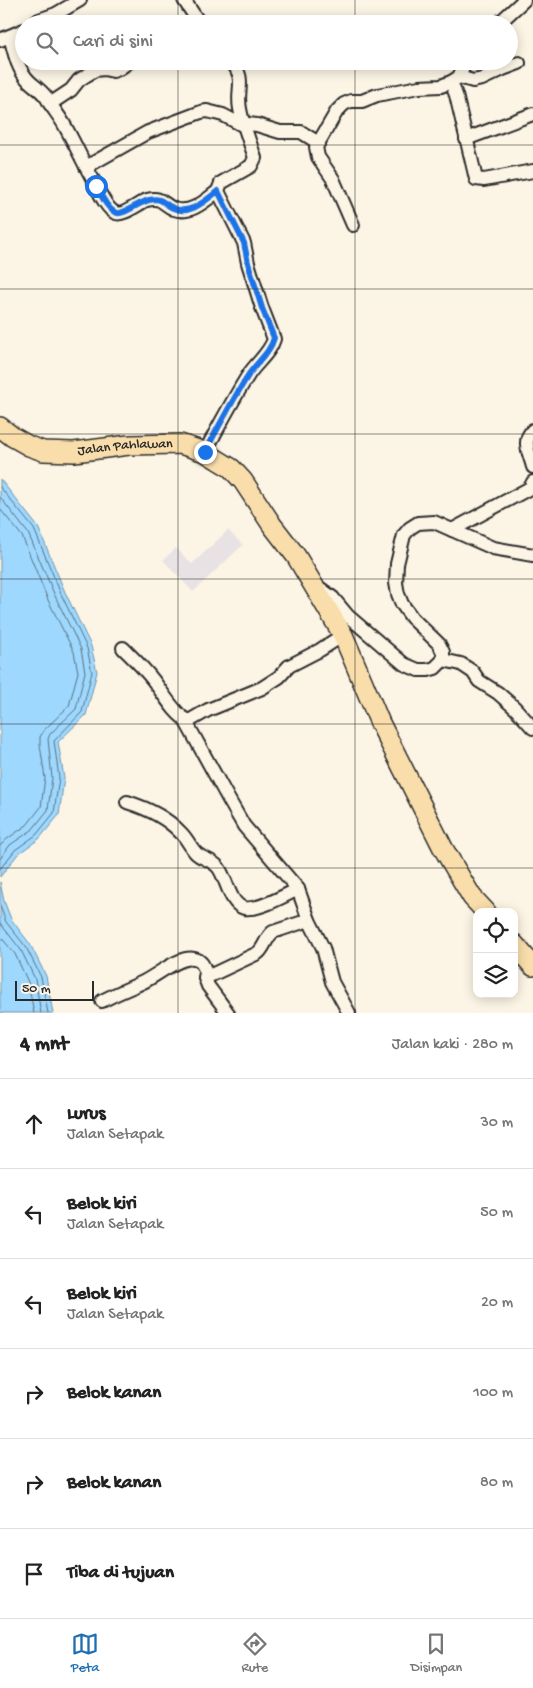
<!DOCTYPE html>
<html lang="id">
<head>
<meta charset="utf-8">
<style>
  :root { --surface:#fff; --page:#f2f2f2; --text:#222; --muted:#767676; --line:#e0e0e0; --accent:#1f6fb2 }
  body { margin:0; font-family:"Gochi Hand",sans-serif; background:var(--page); color:var(--text) }
  .controls { position:absolute; right:15px; bottom:15px; display:grid; overflow:hidden; border-radius:10px; box-shadow:0 2px 12px #0003 }
  .controls button { width:45px; height:45px; display:grid; place-items:center; padding:0; border:0; border-bottom:1px solid var(--line); background:var(--surface); color:var(--text); font:25px sans-serif }
  .scale { position:absolute; left:15px; bottom:12px; width:79px; box-sizing:border-box; padding-left:5px; border:2px solid #2b2b2b; border-top:0; font-size:14px; line-height:18px; white-space:nowrap; color:#2b2b2b; -webkit-text-stroke:4px #fcf5e5; paint-order:stroke }
  .stop { position:absolute; width:15px; height:15px; margin:-11px; border:4px solid #1a73e8; border-radius:50%; background:#fff }
  .stop.end { background:#1a73e8; border-color:#fff; box-shadow:0 1px 5px #0008 }
  .list { margin:0; padding:0; list-style:none }
  h2 { display:flex; justify-content:space-between; align-items:center; height:65px; margin:0; padding:0 20px; font-size:21px }
  h2 small { font-size:16px; font-weight:400; color:var(--muted) }
  .list li { display:grid; grid-template-columns:32px 1fr auto; gap:15px; align-items:center; box-sizing:border-box; height:90px; padding:0 20px; border-top:1px solid var(--line) }
  .list b { display:block; font-size:19px; white-space:nowrap }
  .list p { margin:0; font-size:16px; white-space:nowrap; color:var(--muted) }
  .list em { font-size:16px; font-style:normal; color:var(--muted) }
  .icon { flex:none; width:28px; height:28px; fill:none; stroke:currentColor; stroke-width:2; stroke-linecap:round; stroke-linejoin:round }
  .map { position:relative; flex:none; width:533px; height:1013px; overflow:hidden }
  .search { position:absolute; background:var(--surface); box-shadow:0 2px 12px #0003; left:15px; right:15px; top:15px; height:55px; display:flex; align-items:center; gap:12px; box-sizing:border-box; padding:0 18px; border-radius:28px; color:var(--muted); font-size:19px }
  .sheet { height:605px; background:var(--surface) }
  nav { display:flex; justify-content:space-around; align-items:center; box-sizing:border-box; height:70px; border-top:1px solid var(--line); background:var(--surface); font-size:14px; color:var(--muted) }
  nav a { display:grid; justify-items:center; gap:2px }
  nav .on { color:var(--accent) }
  .map>svg:first-child { display:block }
  .built { fill:#e9e2e5 }
  .water { fill:#9ed8fe; stroke:#7093aa }
  .lines { fill:none; stroke-linecap:round; stroke-linejoin:round }
  .shore { stroke:#59707f; stroke-width:1 }
  .minor-casing { stroke:#2b2b2b; stroke-width:16 }
  .highway-casing { stroke:#2b2b2b; stroke-width:22 }
  .minor { stroke:#fcf5e5; stroke-width:12 }
  .highway { stroke:#f9deab; stroke-width:19 }
  .route { stroke:#1a73e8; stroke-width:6 }
  .grid { fill:none; stroke:#2b2b2b; stroke-width:1; stroke-opacity:0.55 }
  .labels { text-anchor:middle; dominant-baseline:central; stroke-width:4.5; stroke-linejoin:round; paint-order:stroke }
  .street-label { font-size:14px; fill:#2b2b2b; stroke:#fcf5e5 }
</style>
</head>
<body>
<div class="map">
<svg width="533" height="1013" viewBox="0 0 533 1013">
  <rect width="100%" height="100%" fill="#fcf5e5"/>
  <filter id="ink" filterUnits="userSpaceOnUse"><feTurbulence type="fractalNoise" baseFrequency=".02" numOctaves="2"/><feDisplacementMap in="SourceGraphic" scale="10" xChannelSelector="R" yChannelSelector="G"/><feConvolveMatrix kernelMatrix="1 2 1 2 8 2 1 2 1" color-interpolation-filters="sRGB"/></filter>
  <g filter="url(#ink)">
    <path class="built" d="M 228,530 L 243,545 L 193,592 L 163,560 L 176,548 L 192,564 Z"/>
    <g class="water">
      <path d="M 0,479 L 38,527 L 65,592 L 91,646 L 97,672 L 86,715 L 58,742 L 64,778 L 59,815 L 39,839 L 18,854 L 0,877 Z"/>
      <path d="M 0,882 L 4,901 L 11,919 L 30,944 L 46,976 L 53,1013 L 0,1013 Z"/>
    </g>
    <g class="lines">
      <g class="shore">
        <path d="M 0,487 L 34,529 L 61,594 L 87,648 L 92,672 L 82,712 L 54,741 L 59,778 L 54,813 L 36,835 L 15,850 L 0,869"/>
        <path d="M 0,497 L 28,533 L 55,596 L 81,649 L 85,672 L 76,709 L 50,734 L 48,739 L 52,778 L 48,810 L 32,830 L 10,845 L 0,859"/>
        <path d="M 0,509 L 22,536 L 48,600 L 74,652 L 78,672 L 69,706 L 45,729 L 40,737 L 40,745 L 45,778 L 41,807 L 27,825 L 7,839 L 0,846"/>
        <path d="M 0,906 L 6,922 L 26,947 L 41,977 L 48,1013"/>
        <path d="M 0,923 L 21,950 L 35,979 L 41,1013"/>
        <path d="M 0,936 L 15,954 L 28,982 L 34,1013"/>
      </g>
      <defs>
        <g id="minor">
          <path d="M 184,0 L 200,24"/>
          <path d="M 34,24 L 39,20 L 56,14 L 80,0"/>
          <path d="M 498,24 L 524,0"/>
          <path d="M 10,36 C 14,51 17,69 29,81 C 35,87 44,92 48,100 C 53,109 61,118 66,128 C 75,144 82,160 91,176 C 96,185 106,210 116,213 C 123,216 139,203 147,200 C 162,196 162,204 174,209 C 191,215 206,200 218,191"/>
          <path d="M 0,40 L 24,30"/>
          <path d="M 459,77 L 473,81 L 482,79 L 503,69 L 519,63"/>
          <path d="M 451,82 L 456,95 L 476,179 L 484,180 L 533,171"/>
          <path d="M 50,104 L 71,90 L 79,80 L 95,70 L 104,69 L 113,71 L 119,69 L 130,61"/>
          <path d="M 466,139 L 533,114"/>
          <path d="M 86,167 L 148,132 L 201,112 L 207,111 L 223,115 L 244,126 L 248,124 L 257,125 L 280,132 L 301,132 L 317,142"/>
          <path d="M 353,225 L 333,179 L 318,157 L 316,147 L 337,111 L 344,104 L 351,101 L 362,101 L 377,95 L 419,87 L 441,86 L 451,82 L 459,77 L 466,61"/>
          <path d="M 533,430 C 521,441 530,454 533,467"/>
          <path d="M 205,452 C 219,426 233,399 249,374 C 257,362 270,353 274,339 L 262,308 L 248,263 L 244,243 L 218,191 L 221,183 L 251,166 L 255,158 C 250,142 243,126 240,109 C 236,88 247,80 231,61"/>
          <path d="M 452,530 L 530,488 L 533,482"/>
          <path d="M 317,586 L 333,598 L 348,616 L 404,664 L 418,670 L 428,670 L 435,668 L 443,660 L 443,652 L 439,644 L 412,618 L 402,604 L 398,594 L 396,583 L 397,564 L 404,535 L 410,528 L 418,523 L 434,522 L 493,548 L 533,555"/>
          <path d="M 123,648 C 133,658 144,668 153,680 C 161,690 177,718 189,721 L 208,710 L 262,688 L 279,677 L 289,666 L 320,650 L 343,635"/>
          <path d="M 443,660 L 461,664 L 473,672 L 479,681 L 498,693 L 515,708 L 533,728"/>
          <path d="M 185,720 L 229,800 L 244,826 L 298,889 L 309,920 L 323,948 L 332,982 L 349,1013"/>
          <path d="M 127,802 C 146,808 166,817 180,832 C 187,838 190,847 196,853 C 202,859 211,859 218,867 C 227,878 229,904 244,908 C 258,911 286,895 298,889"/>
          <path d="M 102,1001 C 115,994 128,989 141,983 C 155,977 180,955 194,959 C 202,960 204,967 206,973 L 205,978"/>
          <path d="M 228,1013 L 208,986 L 205,978 L 258,953 C 265,947 266,937 273,932 L 309,920"/>
        </g>
        <g id="highway">
          <path id="s1" d="M 0,427 L 13,437 L 29,446 L 43,451 L 74,452 L 129,445 L 180,444 L 205,452 L 231,468 L 243,481 L 272,525 L 296,556 L 343,635 L 380,723 L 443,848 L 472,897 L 486,912"/>
          <path d="M 514,944 L 533,966"/>
        </g>
      </defs>
      <use href="#minor" class="minor-casing"/>
      <use href="#highway" class="highway-casing"/>
      <use href="#minor" class="minor"/>
      <use href="#highway" class="highway"/>
    </g>
  </g>
  <g class="lines" filter="url(#ink)">
    <path class="route" d="M 96,186 C 101,194 107,210 117,213 C 123,215 140,202 149,200 C 163,197 162,203 173,208 C 190,216 206,200 218,191 L 244,243 L 248,263 L 262,308 L 274,338 C 270,353 257,362 249,374 C 233,399 219,426 205,452"/>
  </g>
  <path class="grid" d="M 178,0 L 178,24M 355,0 L 355,24M 178,61 L 178,1013M 355,61 L 355,1013M 0,145 L 533,145M 0,289 L 533,289M 0,434 L 533,434M 0,579 L 533,579M 0,724 L 533,724M 0,868 L 533,868"/>
  <g class="labels">
    <g class="street-label">
      <text stroke="none"><textPath href="#s1" startOffset="132">Jalan Pahlawan</textPath></text>
    </g>
  </g>
</svg>
<div class="controls">
<button><svg class="icon" aria-label="locate" viewBox="0 0 24 24"><circle cx="12" cy="12" r="6"/><path d="M12 2v4M12 18v4M2 12h4M18 12h4"/></svg></button>
<button><svg class="icon" aria-label="layers" viewBox="0 0 24 24"><path d="M12 4l9 5-9 5-9-5zM3 14l9 5 9-5"/></svg></button>
</div>
<div class="scale">50 m</div>
<div class="stop" style="left:96px;top:186px"></div>
<div class="stop end" style="left:205px;top:452px"></div>
<div class="search"><svg class="icon" aria-label="search" viewBox="0 0 24 24"><circle cx="10" cy="10" r="6"/><path d="M15 15l6 6"/></svg>Cari di sini</div>
</div>
<section class="sheet">
<h2>4 mnt<small>Jalan kaki · 280 m</small></h2>
<ul class="list">
<li><svg class="icon" aria-label="ahead" viewBox="0 0 24 24"><path d="M12 20V5M6 11l6-6 6 6"/></svg><div><b>Lurus</b><p>Jalan Setapak</p></div><em>30 m</em></li>
<li><svg class="icon" aria-label="left" viewBox="0 0 24 24"><path d="M17 20v-9H6M10 6l-5 5 5 5"/></svg><div><b>Belok kiri</b><p>Jalan Setapak</p></div><em>50 m</em></li>
<li><svg class="icon" aria-label="left" viewBox="0 0 24 24"><path d="M17 20v-9H6M10 6l-5 5 5 5"/></svg><div><b>Belok kiri</b><p>Jalan Setapak</p></div><em>20 m</em></li>
<li><svg class="icon" aria-label="right" viewBox="0 0 24 24"><path d="M7 20v-9h11M14 6l5 5-5 5"/></svg><div><b>Belok kanan</b></div><em>100 m</em></li>
<li><svg class="icon" aria-label="right" viewBox="0 0 24 24"><path d="M7 20v-9h11M14 6l5 5-5 5"/></svg><div><b>Belok kanan</b></div><em>80 m</em></li>
<li><svg class="icon" aria-label="arrive" viewBox="0 0 24 24"><path d="M6 21V4h12l-3 4 3 4H6"/></svg><div><b>Tiba di tujuan</b></div></li>
</ul>
</section>
<nav>
<a class="on"><svg class="icon" aria-label="map" viewBox="0 0 24 24"><path d="M3 6l6-2 6 2 6-2v14l-6 2-6-2-6 2zM9 4v14M15 6v14"/></svg>Peta</a>
<a><svg class="icon" aria-label="directions" viewBox="0 0 24 24"><path d="M12 3l9 9-9 9-9-9zM9 14v-3h6M13 9l2 2-2 2"/></svg>Rute</a>
<a><svg class="icon" aria-label="saved" viewBox="0 0 24 24"><path d="M7 4h10v16l-5-4-5 4z"/></svg>Disimpan</a>
</nav>
</body>
</html>
